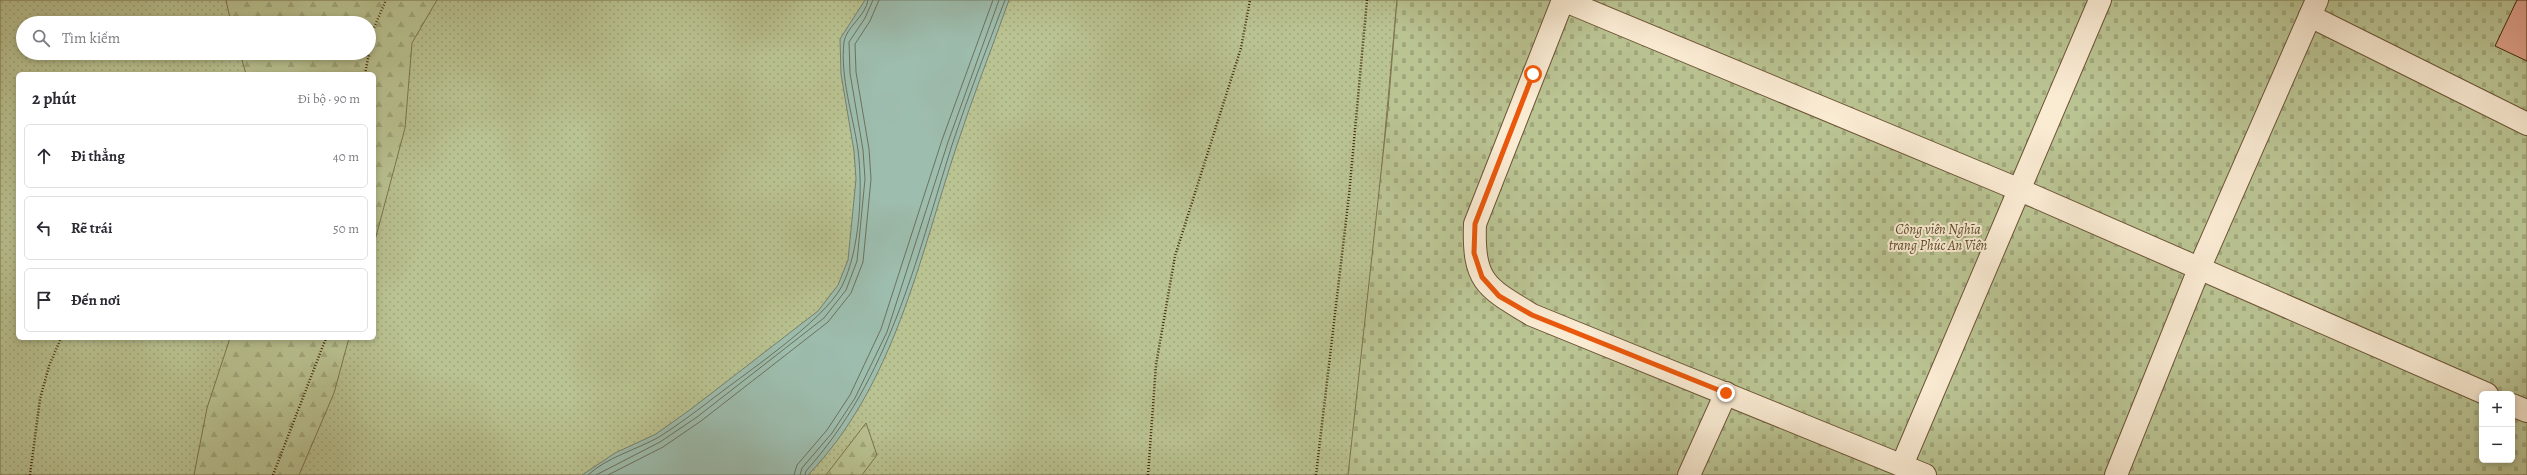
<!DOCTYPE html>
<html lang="vi">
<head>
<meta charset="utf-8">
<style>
  :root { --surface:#fff; --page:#f7f7f7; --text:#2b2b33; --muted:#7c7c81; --line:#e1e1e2 }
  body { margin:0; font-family:Alegreya,serif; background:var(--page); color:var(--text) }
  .controls { position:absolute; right:12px; bottom:12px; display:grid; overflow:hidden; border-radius:6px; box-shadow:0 2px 6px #0003 }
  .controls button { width:36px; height:36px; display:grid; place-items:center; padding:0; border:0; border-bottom:1px solid var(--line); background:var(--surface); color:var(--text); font:20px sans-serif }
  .stop { position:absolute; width:12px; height:12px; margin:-9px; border:3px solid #ea580c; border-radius:50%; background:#fff }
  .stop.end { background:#ea580c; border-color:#fff; box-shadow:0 1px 4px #0008 }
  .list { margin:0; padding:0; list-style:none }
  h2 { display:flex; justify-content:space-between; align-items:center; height:52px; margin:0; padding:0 16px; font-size:17px }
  h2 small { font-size:13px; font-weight:400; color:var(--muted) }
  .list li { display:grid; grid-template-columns:26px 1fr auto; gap:12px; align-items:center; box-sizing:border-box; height:64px; margin:0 8px 8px; padding:0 8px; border:1px solid var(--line); border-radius:6px }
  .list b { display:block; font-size:15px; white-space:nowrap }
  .list em { font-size:13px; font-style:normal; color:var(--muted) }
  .icon { flex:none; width:22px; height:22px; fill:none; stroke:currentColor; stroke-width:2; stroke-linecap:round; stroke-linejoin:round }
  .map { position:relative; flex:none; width:2527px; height:475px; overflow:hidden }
  .search { position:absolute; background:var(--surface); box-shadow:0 2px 6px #0003; left:16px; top:16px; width:360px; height:44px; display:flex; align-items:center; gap:10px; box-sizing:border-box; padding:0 14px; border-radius:22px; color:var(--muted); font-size:15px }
  .panel { position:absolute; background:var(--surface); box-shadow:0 2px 6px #0003; left:16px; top:72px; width:360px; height:268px; border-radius:6px }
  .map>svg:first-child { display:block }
  .grass { fill:url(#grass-dots); stroke:#7c744d; fill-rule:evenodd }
  .forest { fill:url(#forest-firs); stroke:#7c744d }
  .cemetery { fill:url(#cemetery-stones); stroke:#7c744d; fill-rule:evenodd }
  .water { fill:#9dbdae; stroke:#77806c }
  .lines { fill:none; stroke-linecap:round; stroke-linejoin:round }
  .shore { stroke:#6e715b; stroke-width:1 }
  .building { fill:#e3a28c; stroke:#3e2508 }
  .minor-casing { stroke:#6c5435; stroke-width:24 }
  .path { stroke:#3e2508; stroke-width:2.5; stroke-dasharray:1 2; stroke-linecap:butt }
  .minor { stroke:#faebd3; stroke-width:22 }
  .route { stroke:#ea580c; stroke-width:5 }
  .labels { text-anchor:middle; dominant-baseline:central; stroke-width:4; stroke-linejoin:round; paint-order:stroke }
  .park-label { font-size:14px; font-style:italic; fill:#5d4c2a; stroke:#faebd3 }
</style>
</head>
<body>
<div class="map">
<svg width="2527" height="475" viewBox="0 0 2527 475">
  <defs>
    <pattern id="grass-dots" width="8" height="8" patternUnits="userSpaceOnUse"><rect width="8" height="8" fill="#bac392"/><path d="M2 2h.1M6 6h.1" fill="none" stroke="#a1a77c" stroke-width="1.8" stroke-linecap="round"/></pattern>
    <pattern id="forest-firs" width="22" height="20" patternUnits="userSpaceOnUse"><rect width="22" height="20" fill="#bac392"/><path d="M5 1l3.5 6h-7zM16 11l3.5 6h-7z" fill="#a1a77c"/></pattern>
    <pattern id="cemetery-stones" width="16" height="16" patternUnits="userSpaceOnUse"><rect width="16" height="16" fill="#bac392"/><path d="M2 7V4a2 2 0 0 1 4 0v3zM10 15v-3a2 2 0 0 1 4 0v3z" fill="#a1a77c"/></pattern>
  </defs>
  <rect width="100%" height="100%" fill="#f7e0bc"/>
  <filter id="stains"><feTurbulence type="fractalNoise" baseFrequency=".005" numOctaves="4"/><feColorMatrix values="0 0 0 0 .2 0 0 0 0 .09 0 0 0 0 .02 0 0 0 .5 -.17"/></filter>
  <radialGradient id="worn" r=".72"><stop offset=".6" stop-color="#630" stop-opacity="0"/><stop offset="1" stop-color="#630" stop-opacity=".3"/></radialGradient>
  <path class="grass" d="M 0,0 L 1397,0 L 1354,475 L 0,475 ZM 23,23 L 369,23 L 369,53 L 23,53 ZM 18,74 L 374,74 L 374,338 L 18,338 Z"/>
  <g class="forest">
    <path d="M 226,0 L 437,0 L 412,43 L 405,128 L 374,244 L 374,74 L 246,74 L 240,53 L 369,53 L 369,23 L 231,23 Z"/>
    <path d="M 230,338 L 349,338 L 334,393 L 299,475 L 194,475 L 207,408 Z"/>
    <path d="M 866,423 L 877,455 L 862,475 L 826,475 Z"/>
  </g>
  <path class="cemetery" d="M 1397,0 L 2527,0 L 2527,475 L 1348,475 L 1388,109 ZM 2482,394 L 2512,394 L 2512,460 L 2482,460 Z"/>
  <path class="water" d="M 865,0 L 1009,0 C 992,48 973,96 957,145 C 919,259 894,386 808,475 L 582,475 L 615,453 L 656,434 L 691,409 L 818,311 L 838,285 L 848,260 L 856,179 L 854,151 L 841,74 L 840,39 Z"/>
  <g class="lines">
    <g class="shore">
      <path d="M 588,475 C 607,457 636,450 659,437 C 675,427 691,415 707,403 C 741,376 823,322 842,286 C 860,250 863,189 858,150 C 853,115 840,78 844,42 C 846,27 866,16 868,0"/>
      <path d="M 596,475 L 660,442 L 697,417 L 824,318 L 846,290 L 857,261 L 865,179 L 863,150 L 850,73 L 849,42 L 865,18 L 873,0"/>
      <path d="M 608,475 L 663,447 L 701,421 L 828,322 L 851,293 L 863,262 L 871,179 L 869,149 L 856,72 L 855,44 L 870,21 L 879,0"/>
      <path d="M 794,475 L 797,465 L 827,430 L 850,395 L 881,329 L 942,140 L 993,0"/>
      <path d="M 800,475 L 802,468 L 832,433 L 855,398 L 887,332 L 948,142 L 999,0"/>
      <path d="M 805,475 L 806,471 C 890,377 915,263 952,145 C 968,96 987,48 1005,0"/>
    </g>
  </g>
  <path class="building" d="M 2517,0 L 2527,0 L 2527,61 L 2495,46 Z"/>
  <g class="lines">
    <defs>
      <g id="minor">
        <path d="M 1563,0 L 2020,190 L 2487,394"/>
        <path d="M 1563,0 L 1475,224 C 1473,281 1485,287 1532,315 L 1925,475"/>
        <path d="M 2310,16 L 2527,124"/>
        <path d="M 2512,405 L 2527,411"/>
        <path d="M 1902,465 L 2100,0"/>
        <path d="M 1689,475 L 1726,393"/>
        <path d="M 2116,475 L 2199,269 L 2317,0"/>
      </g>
    </defs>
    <use href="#minor" class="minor-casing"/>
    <g class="path">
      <path d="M 369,51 L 373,30 L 386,0"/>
      <path d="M 365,74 L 369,53"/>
      <path d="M 30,475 L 40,399 L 49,366 L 61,338"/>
      <path d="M 273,475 L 326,338"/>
      <path d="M 1148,475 L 1156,365 L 1175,256 L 1241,48 L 1250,0"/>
      <path d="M 1316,475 L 1349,195 L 1367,0"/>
    </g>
    <use href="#minor" class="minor"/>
  </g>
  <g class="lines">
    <path class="route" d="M 1533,74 L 1475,224 L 1474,253 L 1482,277 L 1499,296 L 1532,315 L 1726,393"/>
  </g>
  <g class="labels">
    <g class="park-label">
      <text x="1938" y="229">Công viên Nghĩa<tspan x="1938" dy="16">trang Phúc An Viên</tspan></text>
    </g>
  </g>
  <rect width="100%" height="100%" filter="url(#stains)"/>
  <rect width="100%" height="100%" fill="url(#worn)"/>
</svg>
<div class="controls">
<button>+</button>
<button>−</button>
</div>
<div class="stop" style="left:1533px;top:74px"></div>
<div class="stop end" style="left:1726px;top:393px"></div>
<div class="search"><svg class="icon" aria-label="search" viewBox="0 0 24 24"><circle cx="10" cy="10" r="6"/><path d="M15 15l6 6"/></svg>Tìm kiếm</div>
<section class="panel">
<h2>2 phút<small>Đi bộ · 90 m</small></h2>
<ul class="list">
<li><svg class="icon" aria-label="ahead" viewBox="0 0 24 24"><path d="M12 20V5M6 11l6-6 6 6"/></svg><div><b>Đi thẳng</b></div><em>40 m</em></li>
<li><svg class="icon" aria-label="left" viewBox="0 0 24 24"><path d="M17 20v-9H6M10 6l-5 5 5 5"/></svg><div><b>Rẽ trái</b></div><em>50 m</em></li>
<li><svg class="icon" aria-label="arrive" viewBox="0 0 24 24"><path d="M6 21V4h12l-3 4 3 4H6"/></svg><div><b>Đến nơi</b></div></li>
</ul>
</section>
</div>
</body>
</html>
